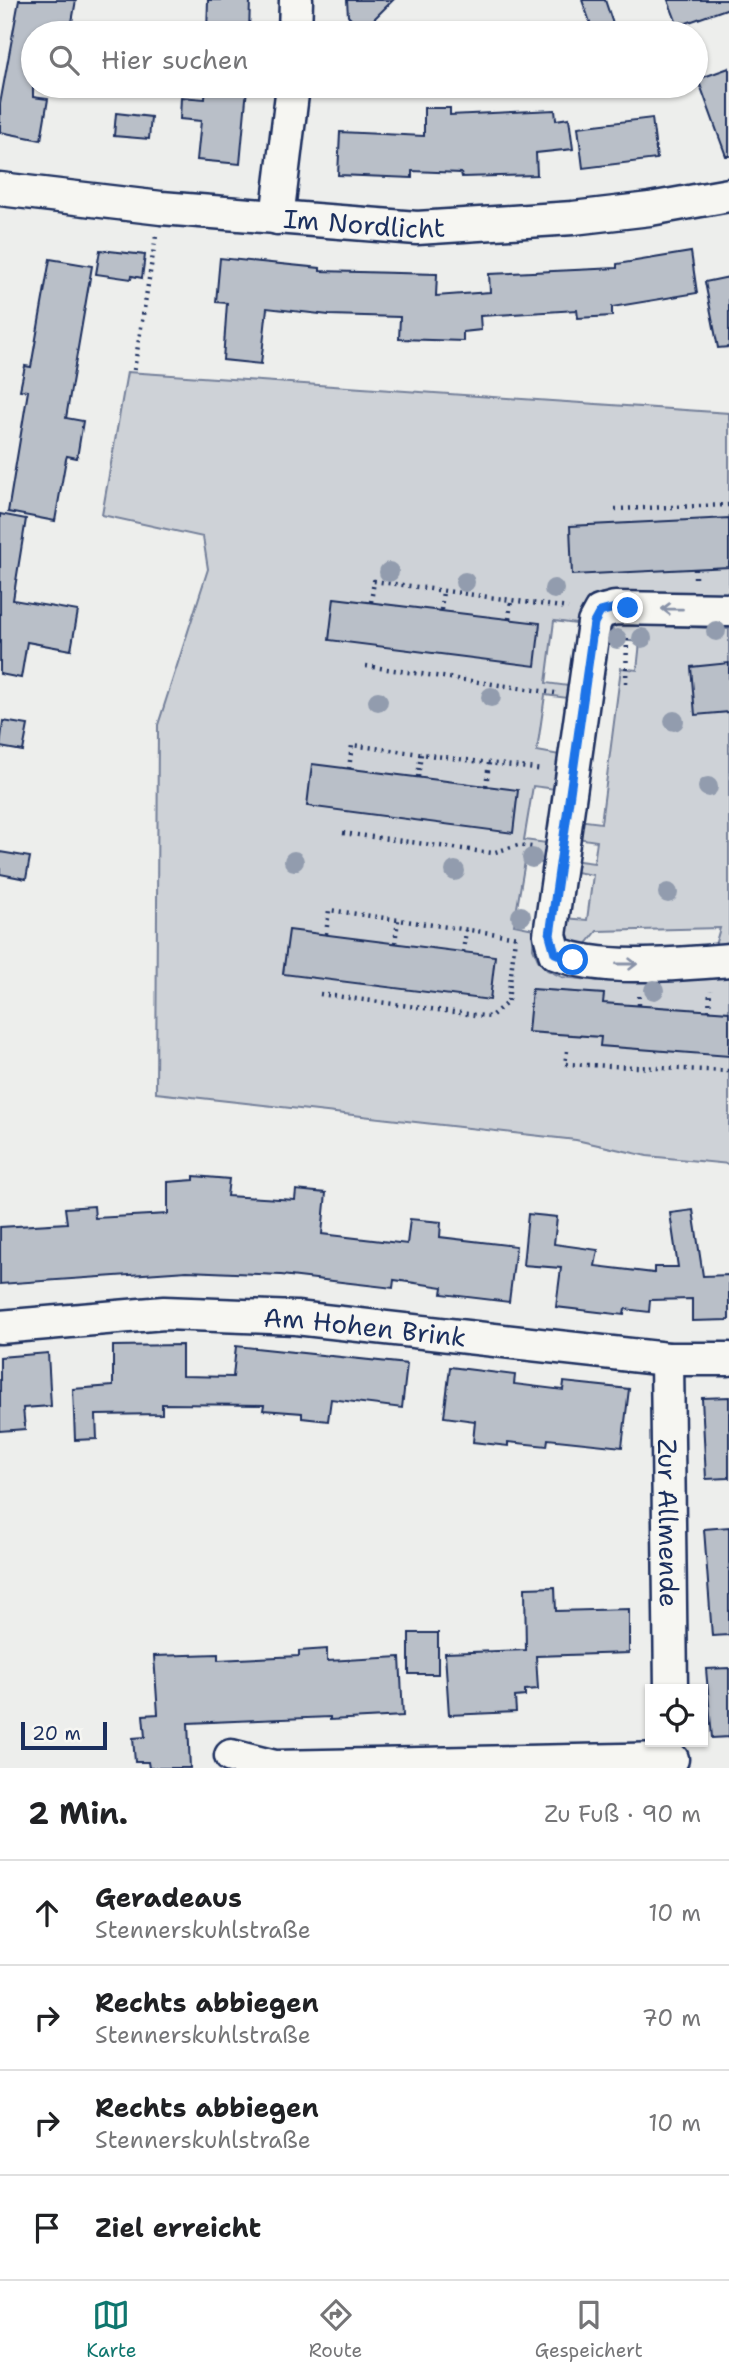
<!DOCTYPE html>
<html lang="de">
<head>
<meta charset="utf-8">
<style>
  :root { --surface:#fff; --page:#f6f6f6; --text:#202124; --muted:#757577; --line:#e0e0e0; --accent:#0f766e }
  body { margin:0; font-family:"Shantell Sans",sans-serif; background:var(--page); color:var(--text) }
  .controls { position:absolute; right:21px; bottom:21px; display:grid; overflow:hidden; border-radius:0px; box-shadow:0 2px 5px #0004 }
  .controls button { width:63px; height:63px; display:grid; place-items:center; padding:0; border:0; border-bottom:2px solid var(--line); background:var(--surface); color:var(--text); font:35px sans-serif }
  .scale { position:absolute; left:21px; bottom:18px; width:86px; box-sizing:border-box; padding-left:7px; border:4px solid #1b2f5e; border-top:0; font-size:19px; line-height:24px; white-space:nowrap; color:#1b2f5e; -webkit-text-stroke:5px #f6f6f2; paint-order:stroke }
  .stop { position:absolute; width:21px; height:21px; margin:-16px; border:5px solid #1a73e8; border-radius:50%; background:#fff }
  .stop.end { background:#1a73e8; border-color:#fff; box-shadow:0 2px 7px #0008 }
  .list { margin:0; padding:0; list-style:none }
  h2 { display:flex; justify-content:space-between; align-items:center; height:91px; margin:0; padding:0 28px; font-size:30px }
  h2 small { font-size:23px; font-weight:400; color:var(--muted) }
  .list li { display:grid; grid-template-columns:46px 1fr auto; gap:21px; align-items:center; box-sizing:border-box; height:105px; padding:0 28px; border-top:2px solid var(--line) }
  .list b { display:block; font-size:26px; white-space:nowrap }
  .list p { margin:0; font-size:23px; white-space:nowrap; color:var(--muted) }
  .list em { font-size:23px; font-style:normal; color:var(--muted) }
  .icon { flex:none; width:38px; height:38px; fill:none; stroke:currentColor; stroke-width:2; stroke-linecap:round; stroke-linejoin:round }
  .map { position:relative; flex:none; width:729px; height:1768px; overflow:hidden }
  .search { position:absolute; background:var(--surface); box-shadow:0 2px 5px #0004; left:21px; right:21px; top:21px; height:77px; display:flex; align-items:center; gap:18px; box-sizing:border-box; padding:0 24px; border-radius:38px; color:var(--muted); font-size:26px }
  .sheet { height:511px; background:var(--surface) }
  nav { display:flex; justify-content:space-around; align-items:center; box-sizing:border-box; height:98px; border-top:2px solid var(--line); background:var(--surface); font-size:19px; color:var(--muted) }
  nav a { display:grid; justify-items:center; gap:4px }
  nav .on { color:var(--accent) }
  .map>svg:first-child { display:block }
  .green { fill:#ced2d7; stroke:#74809a; stroke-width:2 }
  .building { fill:#b9bfc8; stroke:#1b2f5e; stroke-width:2 }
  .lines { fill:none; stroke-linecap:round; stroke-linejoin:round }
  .minor-casing { stroke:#1b2f5e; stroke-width:37 }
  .path { stroke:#1b2f5e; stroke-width:4.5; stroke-dasharray:2 5; stroke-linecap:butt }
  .minor { stroke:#f6f6f2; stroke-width:32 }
  .tree { fill:#929cae }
  .oneway { stroke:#8892a8 }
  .route { stroke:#1a73e8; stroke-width:9 }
  .labels { text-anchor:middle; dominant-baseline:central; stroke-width:5; stroke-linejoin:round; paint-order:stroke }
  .street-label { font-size:26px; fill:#1b2f5e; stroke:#f6f6f2 }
</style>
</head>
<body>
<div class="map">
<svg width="729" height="1768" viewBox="0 0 729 1768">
  <rect width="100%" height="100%" fill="#edeeec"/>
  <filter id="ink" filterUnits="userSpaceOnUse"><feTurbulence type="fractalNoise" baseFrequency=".0143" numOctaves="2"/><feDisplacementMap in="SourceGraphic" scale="14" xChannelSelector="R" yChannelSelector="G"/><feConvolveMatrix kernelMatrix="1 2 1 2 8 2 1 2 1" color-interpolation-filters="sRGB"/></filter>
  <g filter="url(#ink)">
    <g class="green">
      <path d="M 127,372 L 729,413 L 729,595 L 602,593 L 595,596 L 585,616 L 576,624 L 554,621 L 546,683 L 569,686 L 567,698 L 545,695 L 537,751 L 560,755 L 555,789 L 533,786 L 524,840 L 547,843 L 543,863 L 525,861 L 514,925 L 534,929 L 533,948 L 538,960 L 547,970 L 562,977 L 610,982 L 729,976 L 729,1164 L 647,1156 L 576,1140 L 156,1093 L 158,725 L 208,569 L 203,537 L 102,515 Z"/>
      <path d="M 622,624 L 729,629 L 729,948 L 714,949 L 720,928 L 597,931 L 582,950 C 567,941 565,935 564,918 L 587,920 L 593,875 L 570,871 L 571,860 L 594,863 L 597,841 L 576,838 L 578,820 L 601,823 L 621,668 L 637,670 L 640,642 L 608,639 L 613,627 Z"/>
    </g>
    <g class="building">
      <path d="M 19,0 L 76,0 L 70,33 L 33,33 L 33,97 L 48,99 L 41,140 L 0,132 L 0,104 Z"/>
      <path d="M 208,0 L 250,0 L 249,33 L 207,33 Z"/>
      <path d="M 347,0 L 393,0 L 362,31 L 348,16 Z"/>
      <path d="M 582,0 L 605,0 L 616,33 L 594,33 Z"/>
      <path d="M 668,0 L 729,0 L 729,8 L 678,26 Z"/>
      <path d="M 729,68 L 729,156 L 726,156 L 698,79 Z"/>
      <path d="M 206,86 L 247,88 L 240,164 L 197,160 L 201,121 L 180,119 L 181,97 L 205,99 Z"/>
      <path d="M 424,108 L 450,108 L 450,115 L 555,110 L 556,120 L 569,118 L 573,149 L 536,153 L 537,175 L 462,177 L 461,173 L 412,171 L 412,178 L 338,175 L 340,132 L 424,136 Z"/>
      <path d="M 116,113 L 151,117 L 149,139 L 114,136 Z"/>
      <path d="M 652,118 L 657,159 L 583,168 L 578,127 Z"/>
      <path d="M 100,250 L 145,255 L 142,278 L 132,276 L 131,279 L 96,274 Z"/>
      <path d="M 691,252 L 697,293 L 612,307 L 612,316 L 578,318 L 577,310 L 480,316 L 481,330 L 463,332 L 463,341 L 399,339 L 400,317 L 329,315 L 267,308 L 261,364 L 223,360 L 227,303 L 216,302 L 220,258 L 320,268 L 320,271 L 437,274 L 436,296 L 490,292 L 489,274 L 617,268 L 617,264 Z"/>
      <path d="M 50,259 L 92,266 L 66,418 L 83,421 L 77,458 L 67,456 L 66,459 L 55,521 L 8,512 L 28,391 L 20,390 L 25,366 L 31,367 Z"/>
      <path d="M 729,277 L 729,347 L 718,348 L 705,282 Z"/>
      <path d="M 0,514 L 26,519 L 13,600 L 78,611 L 71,650 L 27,642 L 21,678 L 0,674 Z"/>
      <path d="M 729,518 L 729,567 L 572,575 L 570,526 Z"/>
      <path d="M 334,598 L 540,623 L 535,666 L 329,640 Z"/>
      <path d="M 729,663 L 729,712 L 695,715 L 691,667 Z"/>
      <path d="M 3,721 L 28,725 L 23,751 L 0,747 Z"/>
      <path d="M 312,764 L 518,790 L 513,833 L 307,806 Z"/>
      <path d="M 0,852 L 30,857 L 26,879 L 0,874 Z"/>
      <path d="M 289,930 L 495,956 L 490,1000 L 283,974 Z"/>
      <path d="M 532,989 L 604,994 L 603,1003 L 729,1012 L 729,1056 L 600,1046 L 601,1037 L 528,1032 Z"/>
      <path d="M 194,1176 L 229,1179 L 227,1196 L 295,1200 L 296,1190 L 326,1193 L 322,1234 L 407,1244 L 410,1219 L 441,1222 L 440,1237 L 516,1246 L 509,1302 L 442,1294 L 443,1287 L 394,1280 L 393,1288 L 281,1275 L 187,1271 L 0,1284 L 0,1227 L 67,1223 L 65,1208 L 94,1206 L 95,1218 L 168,1214 L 168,1182 L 194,1180 Z"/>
      <path d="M 693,1210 L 703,1276 L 729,1275 L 729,1320 L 692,1321 L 692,1299 L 650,1300 L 649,1312 L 625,1309 L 624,1315 L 556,1307 L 561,1268 L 523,1265 L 528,1214 L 557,1217 L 554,1244 L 598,1250 L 595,1266 L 654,1273 L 654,1267 L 678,1267 L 670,1213 Z"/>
      <path d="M 182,1345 L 182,1376 L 233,1377 L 236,1346 L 407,1364 L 402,1408 L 331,1399 L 328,1421 L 302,1418 L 302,1413 L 263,1410 L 264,1405 L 162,1404 L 162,1414 L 96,1415 L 97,1439 L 75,1440 L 73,1389 L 113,1386 L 113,1346 Z"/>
      <path d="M 48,1353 L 51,1406 L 23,1408 L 25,1429 L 0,1431 L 0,1357 Z"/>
      <path d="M 450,1367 L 515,1375 L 514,1384 L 563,1390 L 564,1382 L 629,1389 L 622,1447 L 548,1439 L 547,1446 L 508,1442 L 508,1446 L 473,1442 L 475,1421 L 444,1417 Z"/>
      <path d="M 729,1397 L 729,1478 L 706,1479 L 702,1398 Z"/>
      <path d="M 729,1527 L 729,1635 L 712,1636 L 704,1529 Z"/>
      <path d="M 555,1587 L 556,1611 L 629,1609 L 629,1653 L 536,1656 L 538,1689 L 525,1690 L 525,1696 L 515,1697 L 516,1712 L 449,1715 L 445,1653 L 526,1650 L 525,1588 Z"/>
      <rect x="409" y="1633" width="29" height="41"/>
      <path d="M 327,1649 L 327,1661 L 400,1657 L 403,1716 L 330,1720 L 330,1717 L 188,1723 L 190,1768 L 149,1768 L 148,1762 L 135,1762 L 133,1738 L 145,1737 L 143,1715 L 158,1714 L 154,1656 L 218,1654 L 218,1660 L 299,1656 L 299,1651 Z"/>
      <path d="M 729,1668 L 729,1737 L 712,1738 L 706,1669 Z"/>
    </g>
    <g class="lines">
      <defs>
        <g id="minor">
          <path d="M 295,33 L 296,0"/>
          <path id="s1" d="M 0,189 L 161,208 L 417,228 L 573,218 L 650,209 L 729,195"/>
          <path d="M 277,218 L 293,86"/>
          <path d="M 729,610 L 615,608 L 600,612 L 594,623 L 550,935 L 555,953 C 603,972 678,964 729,960"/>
          <path id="s2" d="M 0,1327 L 164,1313 L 296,1318 L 667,1359 L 729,1359"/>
          <path id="s3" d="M 667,1359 L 671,1689"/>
          <path d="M 231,1756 L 275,1767 L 672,1759"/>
        </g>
      </defs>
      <use href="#minor" class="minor-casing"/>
      <g class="path">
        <path d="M 134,370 L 156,236"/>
        <path d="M 615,509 L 729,505"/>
        <path d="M 695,569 L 695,582"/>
        <path d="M 371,602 L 374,581 L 568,608"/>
        <path d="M 441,610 L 443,591"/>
        <path d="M 509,619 L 511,600"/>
        <path d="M 366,666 L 555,693"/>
        <path d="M 626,683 L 627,637"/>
        <path d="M 349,769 L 352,745 L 543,770"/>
        <path d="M 418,777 L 421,754"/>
        <path d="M 486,786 L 489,763"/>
        <path d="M 343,833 L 492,853 L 518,845 L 532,847"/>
        <path d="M 326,934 L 329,910 L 518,937"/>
        <path d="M 395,943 L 398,920"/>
        <path d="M 463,952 L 466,930"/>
        <path d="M 320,994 L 490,1017 L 508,1002 L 515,937"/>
        <path d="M 639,1005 L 639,992"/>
        <path d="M 709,1011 L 710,990"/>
        <path d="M 567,1051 L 565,1064 L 729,1071"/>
      </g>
      <use href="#minor" class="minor"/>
    </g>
    <g class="tree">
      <circle cx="389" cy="572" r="10"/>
      <circle cx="465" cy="582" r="10"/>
      <circle cx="554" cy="589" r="10"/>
      <circle cx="716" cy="631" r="10"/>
      <circle cx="642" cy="638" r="10"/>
      <circle cx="617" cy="639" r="10"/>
      <circle cx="491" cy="697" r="10"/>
      <circle cx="378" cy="701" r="10"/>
      <circle cx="674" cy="721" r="10"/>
      <circle cx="708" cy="787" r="10"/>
      <circle cx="532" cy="858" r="10"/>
      <circle cx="294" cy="861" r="10"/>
      <circle cx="455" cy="871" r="10"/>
      <circle cx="668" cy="893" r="10"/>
      <circle cx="521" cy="916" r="10"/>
      <circle cx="654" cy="990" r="10"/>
    </g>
    <defs><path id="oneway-shaft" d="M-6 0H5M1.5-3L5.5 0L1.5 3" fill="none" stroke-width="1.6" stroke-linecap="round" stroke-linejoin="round" transform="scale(1.75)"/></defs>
    <g class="oneway">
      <use href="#oneway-shaft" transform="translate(672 609) rotate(-179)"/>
      <use href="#oneway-shaft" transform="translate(627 964)"/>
    </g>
  </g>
  <g class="lines" filter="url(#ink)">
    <path class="route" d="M 573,960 L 555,953 L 550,935 L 594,623 L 600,612 L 615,608 L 628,608"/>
  </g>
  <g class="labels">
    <g class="street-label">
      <text stroke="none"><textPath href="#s1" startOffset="366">Im Nordlicht</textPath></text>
      <text stroke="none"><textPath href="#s2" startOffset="366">Am Hohen Brink</textPath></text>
      <text stroke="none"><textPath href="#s3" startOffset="164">Zur Allmende</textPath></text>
    </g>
  </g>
</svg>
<div class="controls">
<button><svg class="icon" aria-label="locate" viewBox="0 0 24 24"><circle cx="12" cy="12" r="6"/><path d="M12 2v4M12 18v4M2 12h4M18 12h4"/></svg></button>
</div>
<div class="scale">20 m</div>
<div class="stop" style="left:573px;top:960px"></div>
<div class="stop end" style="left:628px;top:608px"></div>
<div class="search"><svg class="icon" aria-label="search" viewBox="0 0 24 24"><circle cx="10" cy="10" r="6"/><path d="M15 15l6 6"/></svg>Hier suchen</div>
</div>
<section class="sheet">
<h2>2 Min.<small>Zu Fuß · 90 m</small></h2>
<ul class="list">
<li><svg class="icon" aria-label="ahead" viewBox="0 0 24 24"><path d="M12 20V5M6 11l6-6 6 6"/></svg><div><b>Geradeaus</b><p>Stennerskuhlstraße</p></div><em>10 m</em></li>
<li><svg class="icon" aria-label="right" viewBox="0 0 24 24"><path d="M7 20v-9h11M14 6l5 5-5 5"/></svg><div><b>Rechts abbiegen</b><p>Stennerskuhlstraße</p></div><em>70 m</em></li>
<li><svg class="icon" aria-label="right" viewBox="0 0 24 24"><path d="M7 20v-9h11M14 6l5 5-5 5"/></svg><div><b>Rechts abbiegen</b><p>Stennerskuhlstraße</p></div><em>10 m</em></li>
<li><svg class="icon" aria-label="arrive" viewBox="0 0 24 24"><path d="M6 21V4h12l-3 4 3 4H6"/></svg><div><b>Ziel erreicht</b></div></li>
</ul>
</section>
<nav>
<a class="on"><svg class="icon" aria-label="map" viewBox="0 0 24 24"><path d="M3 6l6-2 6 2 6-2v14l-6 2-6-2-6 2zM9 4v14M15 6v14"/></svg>Karte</a>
<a><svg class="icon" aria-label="directions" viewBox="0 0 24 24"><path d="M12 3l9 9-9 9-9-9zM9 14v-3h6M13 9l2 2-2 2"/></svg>Route</a>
<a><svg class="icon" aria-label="saved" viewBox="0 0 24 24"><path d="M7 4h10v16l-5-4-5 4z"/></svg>Gespeichert</a>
</nav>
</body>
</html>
